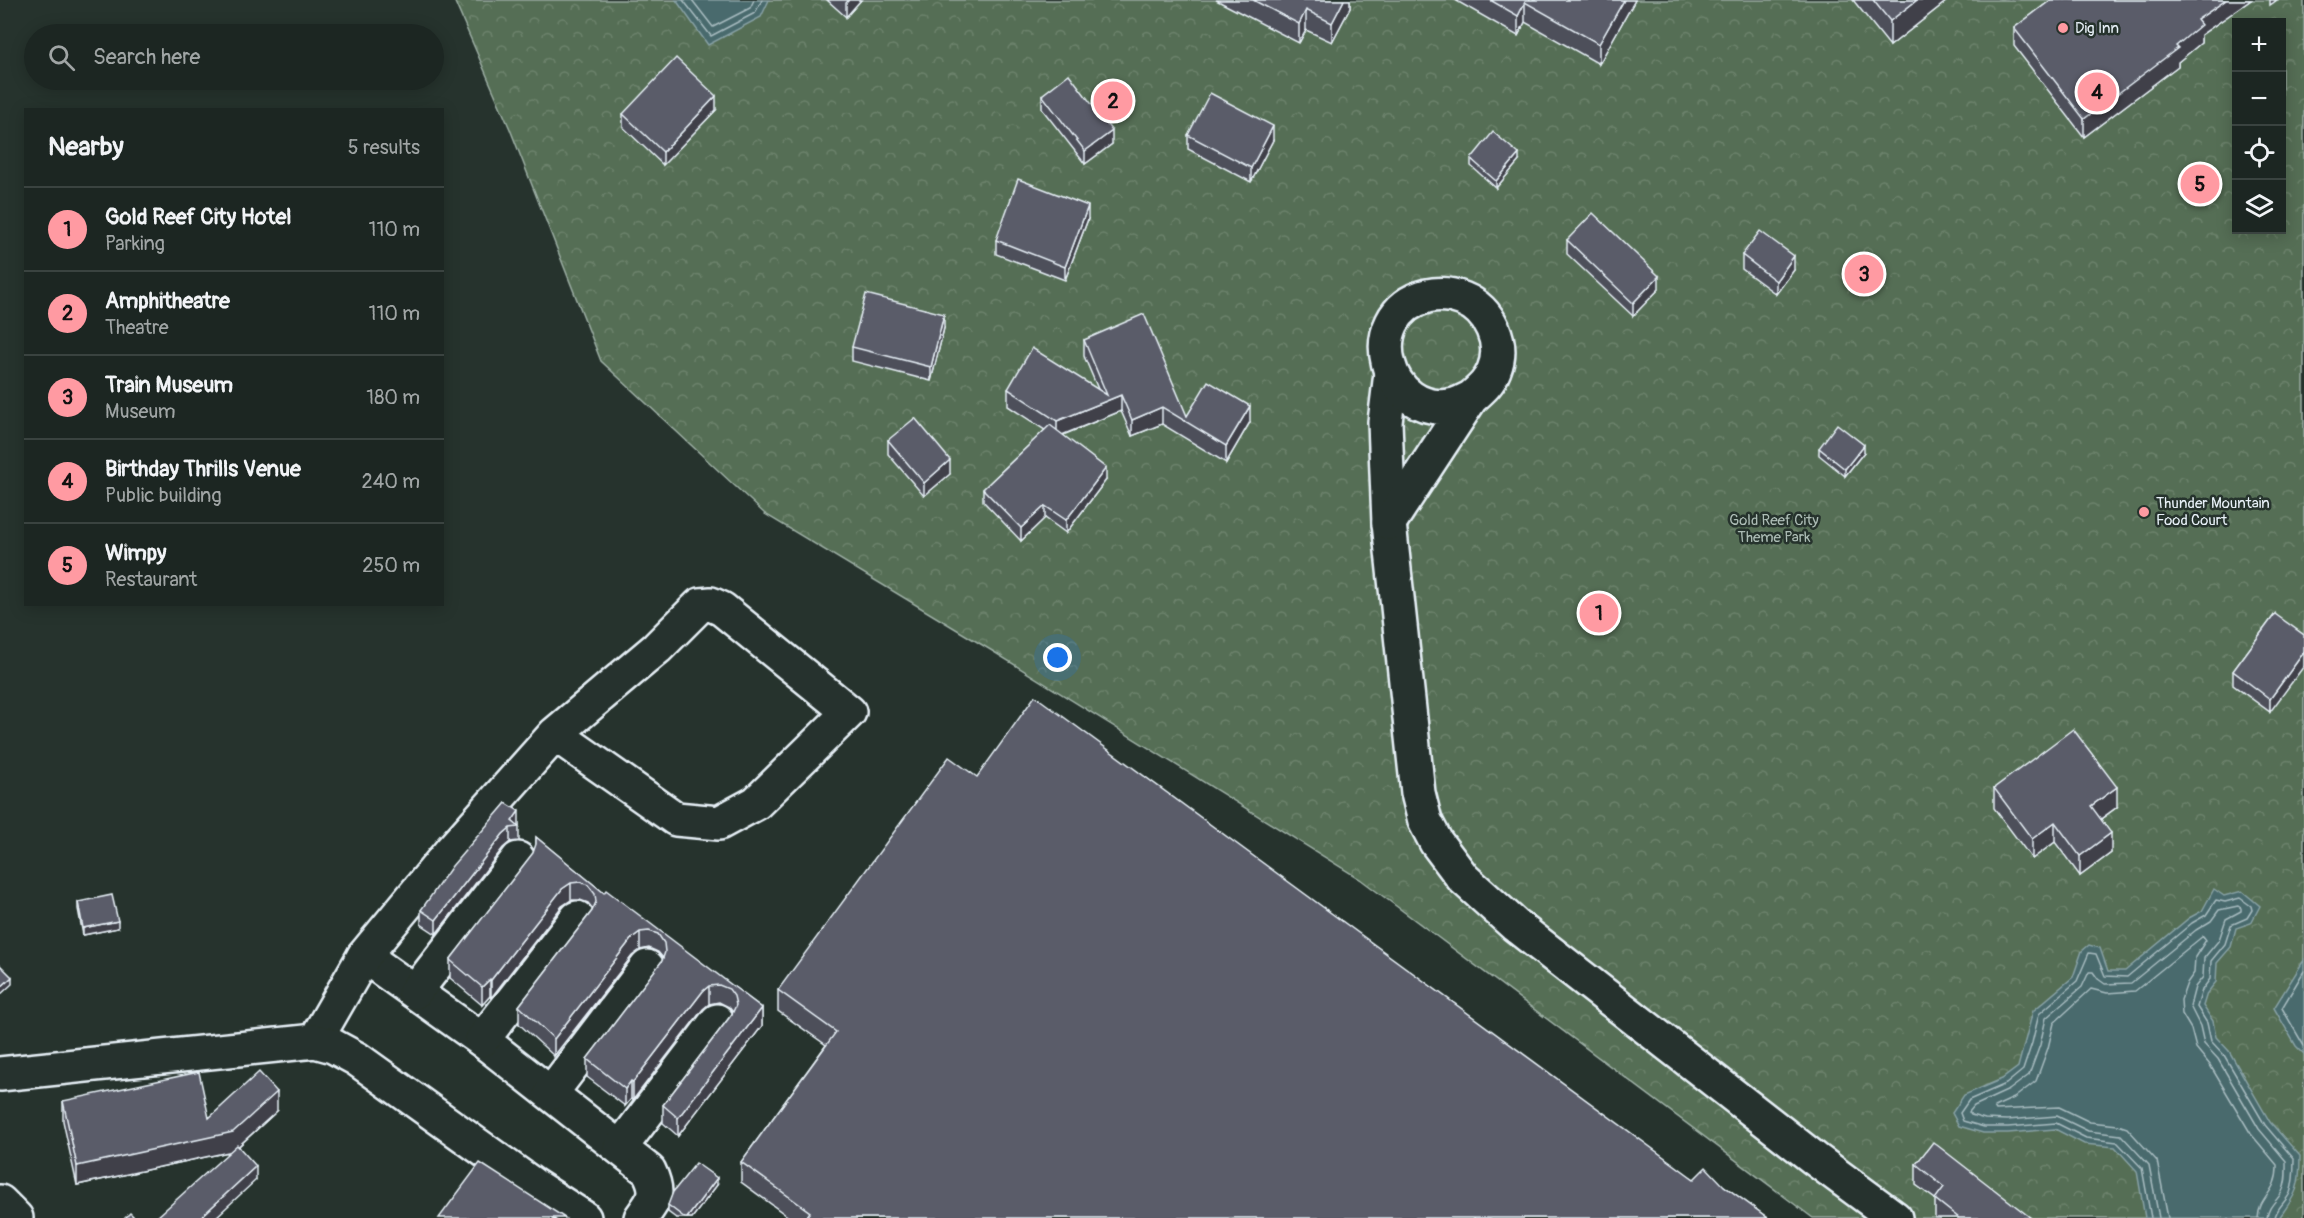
<!DOCTYPE html>
<html lang="en">
<head>
<meta charset="utf-8">
<style>
  :root { --surface:#1c2622; --page:#252e2a; --text:#f1f3f6; --muted:#a0a5a5; --line:#3a4340; --accent:#ff9aa2 }
  body { margin:0; font-family:Pangolin,sans-serif; background:var(--page); color:var(--text) }
  .controls { position:absolute; right:18px; top:18px; display:grid; overflow:hidden; border-radius:0px; box-shadow:0 3px 15px #0003 }
  .controls button { width:54px; height:54px; display:grid; place-items:center; padding:0; border:0; border-bottom:2px solid var(--line); background:var(--surface); color:var(--text); font:30px sans-serif }
  .you { position:absolute; left:1058px; top:658px; width:21px; height:21px; margin:-15px; border:4px solid #fff; border-radius:50%; background:#1a73e8; box-shadow:0 0 0 9px #1a73e833 }
  .badge { display:grid; place-items:center; width:39px; height:39px; border-radius:50%; background:var(--accent); color:#111; font-size:20px; font-weight:700 }
  .pin { position:absolute; translate:-50% -50%; border:3px solid #fff; box-shadow:0 2px 6px #0006 }
  .list { margin:0; padding:0; list-style:none }
  h2 { display:flex; justify-content:space-between; align-items:center; height:78px; margin:0; padding:0 24px; font-size:26px }
  h2 small { font-size:20px; font-weight:400; color:var(--muted) }
  .list li { display:grid; grid-template-columns:39px 1fr auto; gap:18px; align-items:center; box-sizing:border-box; height:84px; padding:0 24px; border-top:2px solid var(--line) }
  .list b { display:block; font-size:22px; white-space:nowrap }
  .list p { margin:0; font-size:20px; white-space:nowrap; color:var(--muted) }
  .list em { font-size:20px; font-style:normal; color:var(--muted) }
  .icon { flex:none; width:33px; height:33px; fill:none; stroke:currentColor; stroke-width:2; stroke-linecap:round; stroke-linejoin:round }
  .map { position:relative; flex:none; width:2304px; height:1218px; overflow:hidden }
  .search { position:absolute; background:var(--surface); box-shadow:0 3px 15px #0003; left:24px; top:24px; width:420px; height:66px; display:flex; align-items:center; gap:15px; box-sizing:border-box; padding:0 21px; border-radius:33px; color:var(--muted); font-size:22px }
  .panel { position:absolute; background:var(--surface); box-shadow:0 3px 15px #0003; left:24px; top:108px; width:420px; height:498px; border-radius:0px }
  .map>svg:first-child { display:block }
  .park { fill:url(#park-crowns); stroke:#9eb0a6; stroke-width:1.5; fill-rule:evenodd }
  .water { fill:#486b6d; stroke:#88a1a5; stroke-width:1.5 }
  .lines { fill:none; stroke-linecap:round; stroke-linejoin:round }
  .shore { stroke:#a8bbc0; stroke-width:1.5 }
  .minor-casing { stroke:#e8f1f8; stroke-width:38 }
  .minor { stroke:#26332d; stroke-width:33 }
  .wall { fill:#4d4f5a; stroke:#e8f1f8; stroke-width:1.5 }
  .shaded-wall { fill:#3f404a; stroke:#e8f1f8; stroke-width:1.5 }
  .building { fill:#5a5c69; stroke:#e8f1f8; stroke-width:1.5 }
  .poi-dot { fill:#ff9aa2; stroke:#26332d; stroke-width:2 }
  .labels { text-anchor:middle; dominant-baseline:central; stroke-width:5; stroke-linejoin:round; paint-order:stroke }
  .poi-label { font-size:15px; fill:#e8f1f8; stroke:#26332d; text-anchor:start }
  .park-label { font-size:15px; fill:#adbdb6; stroke:#26332d }
</style>
</head>
<body>
<div class="map">
<svg width="2304" height="1218" viewBox="0 0 2304 1218">
  <defs>
    <pattern id="park-crowns" width="20" height="18" patternUnits="userSpaceOnUse" patternTransform="scale(1.5)"><rect width="20" height="18" fill="#556e54"/><path d="M2 6a3 3 0 1 1 6 0M12 15a3 3 0 1 1 6 0" fill="none" stroke="#6d836d"/></pattern>
  </defs>
  <rect width="100%" height="100%" fill="#26332d"/>
  <filter id="ink" filterUnits="userSpaceOnUse"><feTurbulence type="fractalNoise" baseFrequency=".0167" numOctaves="2"/><feDisplacementMap in="SourceGraphic" scale="12" xChannelSelector="R" yChannelSelector="G"/><feConvolveMatrix kernelMatrix="1 2 1 2 8 2 1 2 1" color-interpolation-filters="sRGB"/></filter>
  <g filter="url(#ink)">
    <path class="park" d="M 454,0 L 2304,0 L 2304,1218 L 1813,1218 L 1360,879 L 994,652 L 765,514 L 601,361 L 510,129 ZM 2236,22 L 2282,22 L 2282,230 L 2236,230 Z"/>
    <g class="water">
      <path d="M 676,0 L 769,0 L 761,17 L 708,45 Z"/>
      <path d="M 2214,889 L 2224,896 L 2242,891 L 2260,906 L 2251,923 L 2236,928 L 2231,947 L 2217,963 L 2216,982 L 2207,993 L 2203,1006 L 2213,1021 L 2216,1037 L 2229,1051 L 2270,1122 L 2300,1156 C 2300,1187 2297,1194 2279,1218 L 2145,1218 L 2137,1171 L 2115,1147 L 2084,1144 L 2055,1129 L 2008,1133 L 1983,1133 L 1959,1126 L 1952,1113 L 1964,1095 L 2002,1079 L 2018,1067 L 2033,1011 L 2073,977 L 2082,951 L 2089,945 L 2100,948 L 2108,971 L 2125,971 L 2189,918 L 2202,911 Z"/>
      <path d="M 2304,960 L 2304,1054 L 2296,1046 L 2274,1008 Z"/>
    </g>
    <g class="lines">
      <g class="shore">
        <path d="M 683,0 L 711,36 L 755,13 L 762,0"/>
        <path d="M 692,0 L 713,27 L 750,8 L 754,0"/>
        <path d="M 2304,971 L 2282,1008 L 2304,1046"/>
        <path d="M 2151,1218 L 2142,1168 L 2117,1142 L 2086,1138 L 2056,1123 L 2008,1127 L 1984,1127 L 1963,1121 L 1960,1113 L 1969,1100 L 2006,1084 L 2023,1070 L 2032,1043 L 2039,1014 L 2077,981 L 2089,953 L 2096,954 L 2105,976 L 2127,977 L 2192,923 L 2206,915 L 2216,900 L 2225,902 L 2240,898 L 2251,906 L 2252,910 L 2247,918 L 2231,925 L 2225,944 L 2211,961 L 2210,979 L 2202,990 L 2197,1007 L 2207,1023 L 2211,1041 L 2224,1055 L 2265,1125 L 2294,1159 C 2294,1170 2294,1182 2290,1193 C 2286,1202 2276,1208 2275,1218"/>
        <path d="M 2159,1218 L 2149,1165 L 2121,1135 L 2088,1131 L 2057,1116 L 2007,1120 L 1985,1119 L 1971,1115 L 1969,1112 L 1974,1106 L 2009,1090 L 2029,1075 L 2040,1045 L 2046,1018 L 2082,987 L 2089,972 L 2093,972 L 2098,979 L 2105,984 L 2131,983 L 2196,930 L 2211,921 L 2219,910 L 2238,906 L 2241,908 L 2241,911 L 2226,919 L 2219,940 L 2204,958 L 2203,977 L 2195,987 L 2190,1006 L 2200,1026 L 2204,1044 L 2218,1059 L 2259,1129 L 2286,1161 C 2286,1171 2287,1183 2282,1192 C 2277,1201 2268,1206 2267,1218"/>
        <path d="M 2168,1218 L 2157,1161 L 2127,1128 L 2118,1125 L 2090,1122 L 2059,1107 L 1996,1110 L 1994,1107 L 2014,1098 L 2036,1081 L 2048,1048 L 2054,1023 L 2091,989 L 2107,993 L 2135,991 L 2203,936 L 2206,940 L 2195,957 L 2194,973 L 2187,983 L 2181,1000 L 2182,1014 L 2191,1029 L 2196,1048 L 2210,1065 L 2251,1134 L 2277,1165 C 2278,1193 2259,1196 2258,1218"/>
      </g>
      <defs>
        <g id="minor">
          <path d="M 1391,373 L 1385,422 L 1389,523 L 1418,793 L 1425,821 L 1436,842 L 1463,878 L 1515,925 L 1815,1159 L 1895,1218"/>
          <path d="M 1389,523 L 1471,398 C 1480,390 1489,383 1494,370 C 1505,343 1490,310 1463,299 C 1451,294 1440,293 1427,296 C 1357,314 1385,421 1454,405 C 1460,404 1465,400 1471,398"/>
          <path d="M 364,956 L 482,1040 L 649,1171 C 660,1194 655,1198 641,1218"/>
          <path d="M 415,992 L 518,859"/>
          <path d="M 482,1040 L 577,918"/>
          <path d="M 315,1041 L 364,956 L 450,852 L 555,734 L 657,648 L 700,605 L 711,604 L 722,609 L 849,712 L 756,803 L 719,823 L 676,819 L 555,734"/>
          <path d="M 0,1074 L 315,1041 L 333,1046 L 357,1059 L 533,1185 L 584,1218"/>
          <path d="M 551,1093 L 647,967"/>
          <path d="M 620,1148 L 717,1021"/>
          <path d="M 0,1202 L 16,1218"/>
        </g>
      </defs>
      <use href="#minor" class="minor-casing"/>
      <use href="#minor" class="minor"/>
    </g>
    <g class="wall">
      <path d="M 827,0 L 861,0 L 846,17 Z"/>
      <path d="M 1216,0 L 1350,0 L 1350,8 L 1332,42 L 1306,30 L 1299,43 Z"/>
      <path d="M 1455,0 L 1635,0 L 1599,64 L 1525,22 L 1518,36 Z"/>
      <path d="M 1853,0 L 1948,0 L 1890,46 Z"/>
      <path d="M 2051,0 L 2251,0 L 2201,35 L 2201,43 L 2178,62 L 2178,66 L 2084,137 L 2014,46 L 2014,28 Z"/>
      <path d="M 1042,95 L 1112,144 L 1085,164 L 1042,109 Z"/>
      <path d="M 716,110 L 663,165 L 623,127 L 623,114 Z"/>
      <path d="M 1188,135 L 1273,140 L 1251,182 L 1188,149 Z"/>
      <path d="M 1471,159 L 1519,161 L 1496,188 L 1471,166 Z"/>
      <path d="M 1088,219 L 1065,280 L 996,254 L 996,240 Z"/>
      <path d="M 1567,240 L 1659,289 L 1633,316 L 1567,254 Z"/>
      <path d="M 1742,255 L 1794,270 L 1776,294 L 1742,269 Z"/>
      <path d="M 944,328 L 931,381 L 852,361 L 852,347 Z"/>
      <path d="M 1084,340 L 1187,416 L 1250,422 L 1226,463 L 1162,424 L 1132,436 L 1121,411 L 1063,435 L 1106,480 L 1066,533 L 1045,518 L 1021,541 L 983,501 L 983,489 L 1045,430 L 1008,406 L 1008,389 L 1098,389 L 1084,356 Z"/>
      <path d="M 888,440 L 950,474 L 924,496 L 888,454 Z"/>
      <path d="M 1819,448 L 1864,452 L 1845,476 L 1819,455 Z"/>
      <path d="M 2275,614 L 2270,712 L 2233,685 L 2233,671 Z"/>
      <path d="M 977,777 L 1694,1179 L 1724,1186 L 1768,1218 L 790,1218 L 741,1182 L 741,1162 L 826,1045 L 778,1011 L 778,990 Z"/>
      <path d="M 1994,788 L 2117,807 L 2101,819 L 2111,853 L 2080,876 L 2055,842 L 2032,859 L 1994,808 Z"/>
      <path d="M 506,803 L 519,825 L 519,841 L 510,842 L 503,848 L 436,934 L 421,924 L 421,910 Z"/>
      <path d="M 536,837 L 604,893 L 762,1008 L 762,1026 L 678,1136 L 663,1123 L 663,1105 L 732,1014 L 733,1012 L 729,1007 L 719,1002 L 709,1004 L 703,1009 L 633,1100 L 631,1099 L 625,1106 L 587,1077 L 587,1059 L 662,961 L 663,958 L 658,952 L 649,948 L 640,950 L 632,956 L 554,1056 L 519,1024 L 519,1006 L 592,911 L 593,909 L 588,903 L 580,900 L 571,900 L 562,906 L 491,998 L 490,996 L 482,1005 L 450,978 L 450,960 L 533,853 L 536,846 Z"/>
      <path d="M 78,902 L 118,928 L 83,935 L 78,909 Z"/>
      <path d="M 63,1101 L 209,1118 L 277,1111 L 239,1146 L 256,1180 L 228,1152 L 77,1185 L 63,1121 Z"/>
      <path d="M 1916,1164 L 2031,1218 L 1935,1218 L 1935,1199 L 1916,1185 Z"/>
      <path d="M 717,1185 L 692,1218 L 676,1218 L 668,1212 L 668,1205 Z"/>
    </g>
    <g class="shaded-wall">
      <path d="M 849,0 L 861,0 L 846,17 L 846,3 Z"/>
      <path d="M 1344,0 L 1350,0 L 1350,8 L 1332,42 L 1332,23 Z"/>
      <path d="M 1624,0 L 1635,0 L 1599,64 L 1599,44 Z"/>
      <path d="M 1917,0 L 1948,0 L 1890,46 L 1890,21 Z"/>
      <path d="M 2226,0 L 2251,0 L 2201,35 L 2201,43 L 2178,62 L 2178,66 L 2084,137 L 2084,119 L 2176,46 L 2197,20 Z"/>
      <path d="M 2270,0 L 2277,0 L 2270,5 Z"/>
      <path d="M 1525,2 L 1525,22 L 1518,36 L 1518,16 Z"/>
      <path d="M 1306,10 L 1306,30 L 1299,43 L 1299,24 Z"/>
      <path d="M 716,96 L 716,110 L 663,165 L 663,152 Z"/>
      <path d="M 1273,126 L 1273,140 L 1251,182 L 1251,168 Z"/>
      <path d="M 1112,131 L 1112,144 L 1085,164 L 1085,151 Z"/>
      <path d="M 1519,154 L 1519,161 L 1496,188 L 1496,181 Z"/>
      <path d="M 1088,206 L 1088,219 L 1065,280 L 1065,267 Z"/>
      <path d="M 1794,256 L 1794,270 L 1776,294 L 1776,281 Z"/>
      <path d="M 1659,276 L 1659,289 L 1633,316 L 1633,303 Z"/>
      <path d="M 944,314 L 944,328 L 931,381 L 931,367 Z"/>
      <path d="M 1121,395 L 1121,411 L 1057,437 L 1057,421 Z"/>
      <path d="M 1250,406 L 1250,422 L 1226,463 L 1226,446 Z"/>
      <path d="M 1162,407 L 1162,424 L 1132,436 L 1132,420 Z"/>
      <path d="M 1864,445 L 1864,452 L 1845,476 L 1845,469 Z"/>
      <path d="M 950,460 L 950,474 L 924,496 L 924,483 Z"/>
      <path d="M 1106,468 L 1106,480 L 1066,533 L 1066,520 Z"/>
      <path d="M 1045,506 L 1045,518 L 1021,541 L 1021,528 Z"/>
      <path d="M 2304,652 L 2304,666 L 2270,712 L 2270,699 Z"/>
      <path d="M 2117,787 L 2117,807 L 2091,826 L 2091,806 Z"/>
      <path d="M 519,811 L 519,825 L 517,827 L 512,821 Z"/>
      <path d="M 2055,822 L 2055,842 L 2032,859 L 2032,839 Z"/>
      <path d="M 510,828 L 510,842 L 503,848 L 436,934 L 436,920 L 503,834 Z"/>
      <path d="M 2111,833 L 2111,853 L 2080,876 L 2080,856 Z"/>
      <path d="M 571,883 L 571,900 L 562,906 L 491,998 L 491,980 L 562,889 Z"/>
      <path d="M 118,921 L 118,928 L 83,935 L 83,928 Z"/>
      <path d="M 640,932 L 640,950 L 632,956 L 554,1056 L 554,1039 L 632,938 Z"/>
      <path d="M 12,977 L 12,984 L 0,995 L 0,988 Z"/>
      <path d="M 490,979 L 490,996 L 482,1005 L 482,987 Z"/>
      <path d="M 709,986 L 709,1004 L 703,1009 L 633,1100 L 633,1082 L 703,991 Z"/>
      <path d="M 762,1008 L 762,1026 L 678,1136 L 678,1118 Z"/>
      <path d="M 631,1081 L 631,1099 L 625,1106 L 625,1089 Z"/>
      <path d="M 277,1092 L 277,1111 L 233,1151 L 77,1185 L 77,1166 Z"/>
      <path d="M 256,1166 L 256,1180 L 215,1218 L 200,1218 Z"/>
      <path d="M 717,1178 L 717,1185 L 692,1218 L 687,1218 Z"/>
    </g>
    <g class="building">
      <path d="M 1253,0 L 1344,0 L 1332,23 L 1306,10 L 1299,24 Z"/>
      <path d="M 1490,0 L 1624,0 L 1599,44 L 1525,2 L 1518,16 Z"/>
      <path d="M 1873,0 L 1917,0 L 1890,21 Z"/>
      <path d="M 2051,0 L 2226,0 L 2197,20 L 2201,25 L 2176,46 L 2178,48 L 2084,119 L 2014,28 Z"/>
      <path d="M 676,58 L 716,96 L 663,152 L 623,114 Z"/>
      <path d="M 1069,74 L 1112,131 L 1085,151 L 1042,95 Z"/>
      <path d="M 1210,93 L 1273,126 L 1251,168 L 1188,135 Z"/>
      <path d="M 1493,132 L 1519,154 L 1496,181 L 1471,159 Z"/>
      <path d="M 1018,179 L 1088,206 L 1065,267 L 996,240 Z"/>
      <path d="M 1593,213 L 1659,276 L 1633,303 L 1567,240 Z"/>
      <path d="M 1760,231 L 1794,256 L 1776,281 L 1742,255 Z"/>
      <path d="M 866,294 L 944,314 L 931,367 L 852,347 Z"/>
      <path d="M 1144,314 L 1187,416 L 1208,381 L 1250,406 L 1226,446 L 1162,407 L 1132,420 L 1121,395 L 1057,421 L 1008,389 L 1032,348 L 1107,395 L 1084,340 Z"/>
      <path d="M 915,418 L 950,460 L 924,483 L 888,440 Z"/>
      <path d="M 1837,424 L 1864,445 L 1845,469 L 1819,448 Z"/>
      <path d="M 1050,425 L 1106,468 L 1066,520 L 1045,506 L 1021,528 L 983,489 Z"/>
      <path d="M 2275,614 L 2304,635 L 2304,652 L 2270,699 L 2233,671 Z"/>
      <path d="M 1035,696 L 1694,1179 L 1706,1167 L 1724,1186 L 1768,1218 L 805,1218 L 810,1212 L 741,1162 L 836,1032 L 778,990 L 949,757 L 977,777 Z"/>
      <path d="M 2073,729 L 2117,787 L 2091,806 L 2111,833 L 2080,856 L 2055,822 L 2032,839 L 1994,788 Z"/>
      <path d="M 506,803 L 519,811 L 512,821 L 519,827 L 510,828 L 503,834 L 436,920 L 421,910 L 452,866 Z"/>
      <path d="M 536,837 L 604,893 L 606,890 L 762,1008 L 678,1118 L 663,1105 L 732,1014 L 736,1005 L 734,996 L 729,989 L 719,985 L 709,986 L 703,991 L 633,1082 L 631,1081 L 625,1089 L 587,1059 L 662,961 L 665,952 L 664,943 L 658,934 L 649,931 L 640,932 L 632,938 L 554,1039 L 519,1006 L 592,911 L 596,902 L 595,894 L 588,885 L 580,882 L 571,883 L 562,889 L 491,980 L 490,979 L 482,987 L 450,960 L 533,853 L 536,844 Z"/>
      <path d="M 112,895 L 118,921 L 83,928 L 78,902 Z"/>
      <path d="M 0,965 L 12,977 L 0,988 Z"/>
      <path d="M 199,1072 L 209,1118 L 259,1072 L 277,1092 L 233,1132 L 77,1166 L 63,1101 Z"/>
      <path d="M 1933,1142 L 2031,1218 L 1959,1218 L 1935,1199 L 1944,1187 L 1916,1164 Z"/>
      <path d="M 237,1145 L 256,1166 L 200,1218 L 156,1218 Z"/>
      <path d="M 480,1163 L 565,1218 L 439,1218 Z"/>
      <path d="M 696,1163 L 717,1178 L 687,1218 L 685,1218 L 668,1205 L 673,1192 Z"/>
      <path d="M 130,1213 L 135,1218 L 125,1218 Z"/>
    </g>
  </g>
  <g class="poi-dot">
    <circle cx="2063" cy="28" r="6"/>
    <circle cx="2144" cy="512" r="6"/>
  </g>
  <g class="labels">
    <g class="poi-label">
      <text x="2075" y="28">Dig Inn</text>
      <text x="2156" y="503">Thunder Mountain<tspan x="2156" dy="17">Food Court</tspan></text>
    </g>
    <g class="park-label">
      <text x="1774" y="520">Gold Reef City<tspan x="1774" dy="17">Theme Park</tspan></text>
    </g>
  </g>
</svg>
<div class="controls">
<button>+</button>
<button>−</button>
<button><svg class="icon" aria-label="locate" viewBox="0 0 24 24"><circle cx="12" cy="12" r="6"/><path d="M12 2v4M12 18v4M2 12h4M18 12h4"/></svg></button>
<button><svg class="icon" aria-label="layers" viewBox="0 0 24 24"><path d="M12 4l9 5-9 5-9-5zM3 14l9 5 9-5"/></svg></button>
</div>
<div class="you"></div>
<div class="pin badge" style="left:1599px;top:613px">1</div>
<div class="pin badge" style="left:1113px;top:101px">2</div>
<div class="pin badge" style="left:1864px;top:274px">3</div>
<div class="pin badge" style="left:2097px;top:92px">4</div>
<div class="pin badge" style="left:2200px;top:184px">5</div>
<div class="search"><svg class="icon" aria-label="search" viewBox="0 0 24 24"><circle cx="10" cy="10" r="6"/><path d="M15 15l6 6"/></svg>Search here</div>
<section class="panel">
<h2>Nearby<small>5 results</small></h2>
<ul class="list">
<li><span class="badge">1</span><div><b>Gold Reef City Hotel</b><p>Parking</p></div><em>110 m</em></li>
<li><span class="badge">2</span><div><b>Amphitheatre</b><p>Theatre</p></div><em>110 m</em></li>
<li><span class="badge">3</span><div><b>Train Museum</b><p>Museum</p></div><em>180 m</em></li>
<li><span class="badge">4</span><div><b>Birthday Thrills Venue</b><p>Public building</p></div><em>240 m</em></li>
<li><span class="badge">5</span><div><b>Wimpy</b><p>Restaurant</p></div><em>250 m</em></li>
</ul>
</section>
</div>
</body>
</html>
